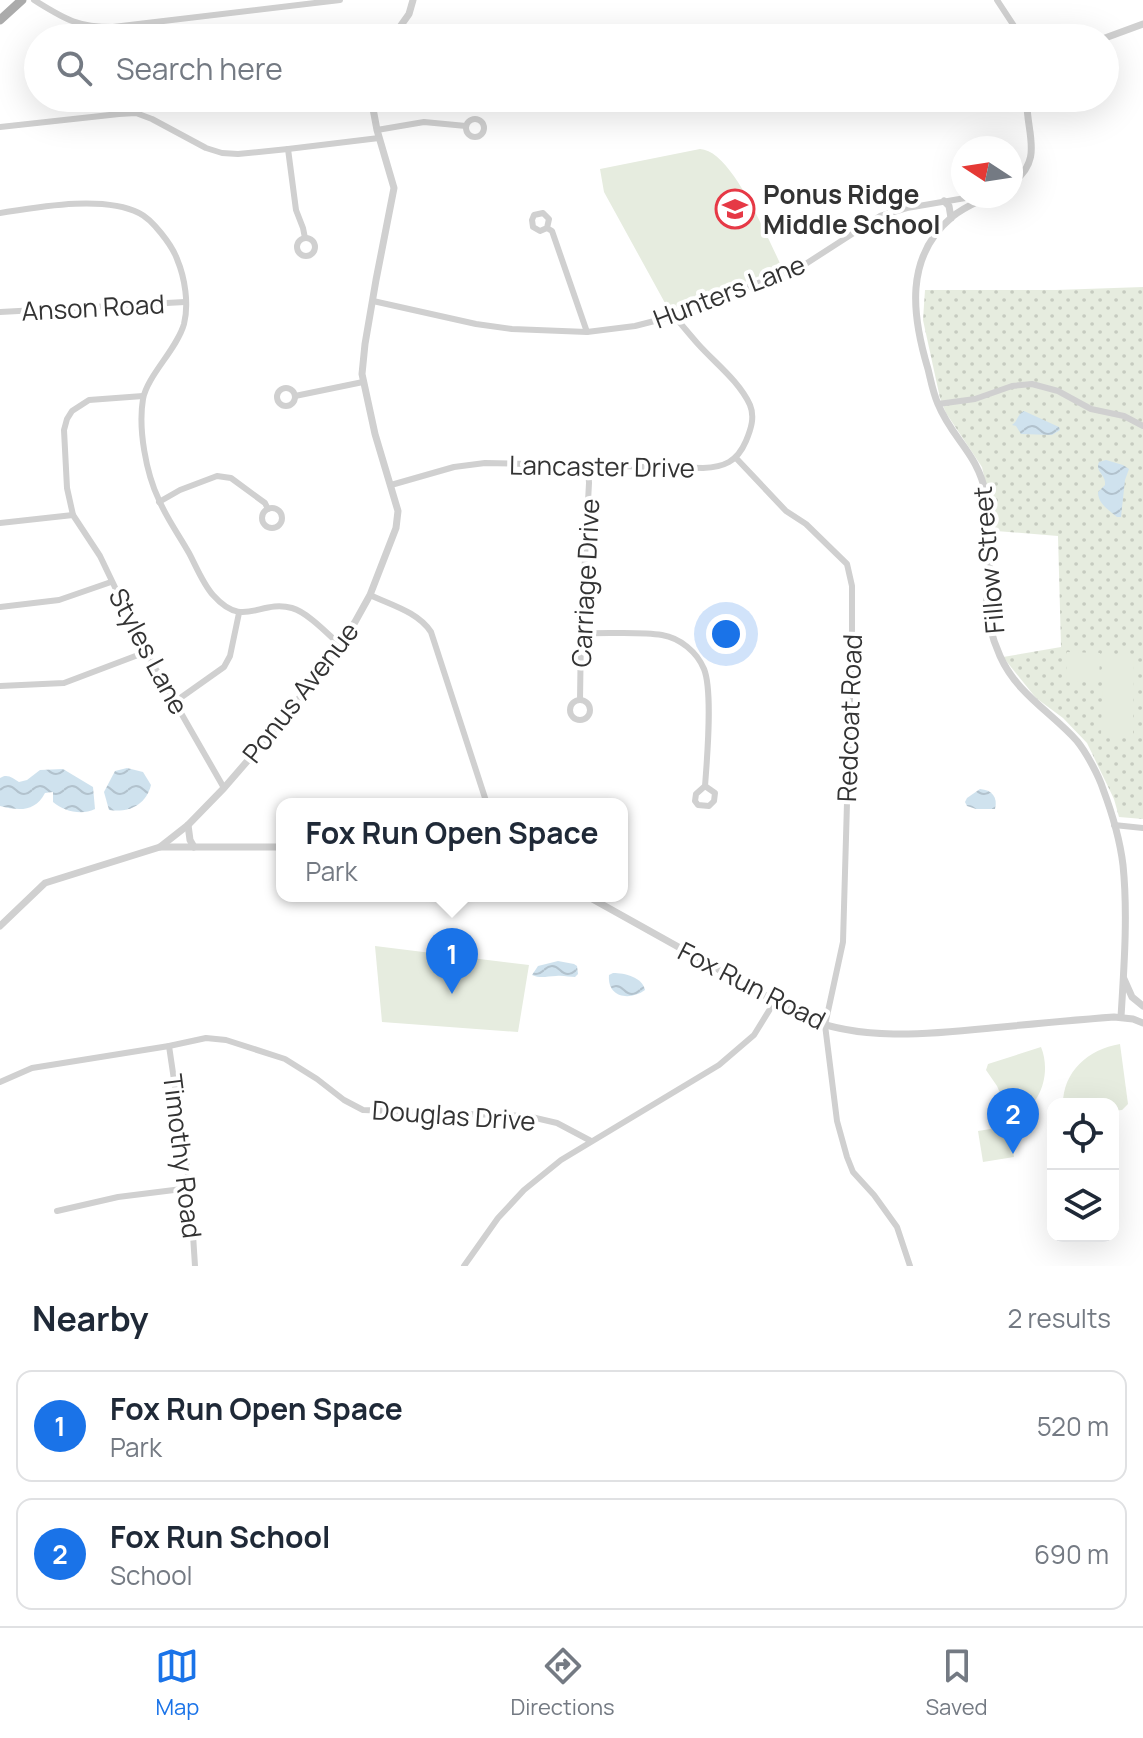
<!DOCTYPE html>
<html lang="en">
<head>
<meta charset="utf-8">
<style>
  :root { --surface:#fff; --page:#f2f2f3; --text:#1f2937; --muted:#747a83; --line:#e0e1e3; --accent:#1a73e8 }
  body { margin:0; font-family:Manrope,sans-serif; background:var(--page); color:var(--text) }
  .controls { position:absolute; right:24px; bottom:24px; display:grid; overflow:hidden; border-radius:16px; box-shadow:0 8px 32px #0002 }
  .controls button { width:72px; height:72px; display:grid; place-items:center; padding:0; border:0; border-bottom:2px solid var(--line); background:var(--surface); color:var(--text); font:40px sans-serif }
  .compass { position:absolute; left:951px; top:136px; width:72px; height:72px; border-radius:50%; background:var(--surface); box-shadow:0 8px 32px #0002; rotate:282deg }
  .you { position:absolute; left:726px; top:634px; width:28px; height:28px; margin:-20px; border:6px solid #fff; border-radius:50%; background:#1a73e8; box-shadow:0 0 0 12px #1a73e833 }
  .badge { display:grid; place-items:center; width:52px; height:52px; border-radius:50%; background:var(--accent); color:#fff; font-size:26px; font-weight:700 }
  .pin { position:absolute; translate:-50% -66px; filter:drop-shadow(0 2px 4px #0008) }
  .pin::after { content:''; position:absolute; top:42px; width:28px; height:24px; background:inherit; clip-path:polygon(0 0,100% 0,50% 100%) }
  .popup { position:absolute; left:276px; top:798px; width:352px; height:104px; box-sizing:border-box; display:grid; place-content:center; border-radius:16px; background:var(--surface); filter:drop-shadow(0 2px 6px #0005); font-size:26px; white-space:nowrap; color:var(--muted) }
  .popup b { font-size:30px; color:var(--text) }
  .popup::after { content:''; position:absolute; left:50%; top:100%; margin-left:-16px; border:16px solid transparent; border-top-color:var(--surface) }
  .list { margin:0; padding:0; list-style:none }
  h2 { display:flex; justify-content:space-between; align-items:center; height:104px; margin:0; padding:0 32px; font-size:34px }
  h2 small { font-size:26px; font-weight:400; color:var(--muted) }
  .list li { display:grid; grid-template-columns:52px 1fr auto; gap:24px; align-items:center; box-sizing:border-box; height:112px; margin:0 16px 16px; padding:0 16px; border:2px solid var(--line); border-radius:16px }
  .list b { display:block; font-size:30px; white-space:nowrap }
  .list p { margin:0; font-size:26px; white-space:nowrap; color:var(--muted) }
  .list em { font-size:26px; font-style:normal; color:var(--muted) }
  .icon { flex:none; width:44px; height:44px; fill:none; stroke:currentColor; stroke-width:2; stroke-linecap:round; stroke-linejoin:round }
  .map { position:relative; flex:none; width:1143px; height:1266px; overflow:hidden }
  .search { position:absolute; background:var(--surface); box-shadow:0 8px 32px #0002; left:24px; right:24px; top:24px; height:88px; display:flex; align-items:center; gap:20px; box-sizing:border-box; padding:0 28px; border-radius:44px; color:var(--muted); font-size:30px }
  .sheet { height:360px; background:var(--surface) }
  nav { display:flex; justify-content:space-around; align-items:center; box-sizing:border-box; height:112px; border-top:2px solid var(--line); background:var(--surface); font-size:22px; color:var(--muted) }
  nav a { display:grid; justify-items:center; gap:4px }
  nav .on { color:var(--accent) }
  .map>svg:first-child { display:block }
  .grass { fill:url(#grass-dots) }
  .green { fill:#e6ecdf }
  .water { fill:url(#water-waves) }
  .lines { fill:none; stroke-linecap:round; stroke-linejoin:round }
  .minor { stroke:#d0d0d0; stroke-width:6 }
  .tertiary { stroke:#d0d0d0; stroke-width:7 }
  .primary { stroke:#ababab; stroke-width:9 }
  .labels { text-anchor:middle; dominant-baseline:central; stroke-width:8; stroke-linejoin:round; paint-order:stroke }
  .poi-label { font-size:26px; font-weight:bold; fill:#333; stroke:#fff; text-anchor:start }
  .street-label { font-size:26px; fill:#333; stroke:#fff }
</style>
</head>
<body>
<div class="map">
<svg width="1143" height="1266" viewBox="0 0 1143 1266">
  <defs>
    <pattern id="grass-dots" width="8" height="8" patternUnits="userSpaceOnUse" patternTransform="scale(2)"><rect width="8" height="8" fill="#e6ecdf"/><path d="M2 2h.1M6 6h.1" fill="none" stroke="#c6cbc0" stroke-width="1.8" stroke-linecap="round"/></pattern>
    <pattern id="water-waves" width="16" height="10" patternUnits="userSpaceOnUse" patternTransform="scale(2)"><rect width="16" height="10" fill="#cfe2ee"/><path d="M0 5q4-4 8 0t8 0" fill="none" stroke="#b2c2cd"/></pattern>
  </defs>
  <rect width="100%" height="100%" fill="#fff"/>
  <path class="grass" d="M 1143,287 L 1143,819 L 1119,817 L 1114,799 L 1087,743 L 1063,718 L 1036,698 L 1003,657 L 1061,647 L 1058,536 L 996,531 L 982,467 L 946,413 L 940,398 L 923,320 L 925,290 L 1056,290 Z"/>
  <g class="green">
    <path d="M 700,149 C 732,150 768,240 782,267 L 673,311 L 665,303 L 604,192 L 600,169 Z"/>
    <path d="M 1067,652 L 1100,653 L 1099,682 L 1066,681 Z"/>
    <path d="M 1103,658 L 1134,658 L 1133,738 L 1101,738 Z"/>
    <path d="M 375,946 L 529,965 L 518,1032 L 382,1022 Z"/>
    <path d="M 1120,1044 L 1128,1104 L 1122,1110 L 1113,1111 L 1113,1104 L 1063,1104 C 1063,1072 1088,1049 1120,1044 Z"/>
    <path d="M 1041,1047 C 1052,1074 1040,1110 1011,1118 L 997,1086 L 986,1070 L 988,1064 Z"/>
    <path d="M 1009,1126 L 1014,1157 L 983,1162 L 978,1131 Z"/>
  </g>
  <g class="water">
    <path d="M 1024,411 L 1059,427 L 1060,430 L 1052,435 L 1021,434 L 1016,426 L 1012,425 C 1018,421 1018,413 1024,411 Z"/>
    <path d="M 1106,460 L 1123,465 L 1129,469 L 1125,480 L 1121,517 L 1117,517 C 1108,509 1098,504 1098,492 L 1105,485 L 1105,482 C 1104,474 1095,471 1099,462 Z"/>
    <path d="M 127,768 L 143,772 L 151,785 C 146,805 129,813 109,810 L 104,792 L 115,771 Z"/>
    <path d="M 63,769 L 93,787 L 95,809 C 81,816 64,811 53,802 L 53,792 L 45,793 C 35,812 19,811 0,806 L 0,778 C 7,773 13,778 19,782 L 27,780 L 40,770 Z"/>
    <path d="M 980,789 C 992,790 998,797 995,809 L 976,809 L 967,806 L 965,802 L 967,798 Z"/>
    <path d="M 558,961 L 574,964 L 577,966 L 578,974 L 575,977 C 569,977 563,975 556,976 C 547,976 541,979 532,975 L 538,966 Z"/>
    <path d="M 613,973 C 625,973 642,977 645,990 C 630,1001 607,998 609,975 Z"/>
  </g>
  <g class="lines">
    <g class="minor">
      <path d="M 34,0 C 65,19 76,27 113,27 L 340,0"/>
      <path d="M 997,0 L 1022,38"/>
      <circle cx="475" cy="128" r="9"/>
      <path d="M 0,127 L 119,114 L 136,113 L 152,119 L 206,148 L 222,153 L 238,154 L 288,149 L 379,138"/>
      <path d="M 377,130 L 424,122 L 466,126"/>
      <path d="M 288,149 L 296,210 L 303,228 L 305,238"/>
      <path d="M 0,213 C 38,207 103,195 139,213 C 152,219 172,245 177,259 C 185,278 189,304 184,324 C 177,349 147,376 143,399 C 138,429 146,473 159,500 C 167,519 179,535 189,553 C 196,566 203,584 213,595 C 244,630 259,599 292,608 C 307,612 328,634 340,645"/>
      <path d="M 547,228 L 540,231 L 533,227 L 532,220 L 534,215 L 543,213 L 549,219 L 547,228 L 552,231 L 587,332"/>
      <circle cx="306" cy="247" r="9"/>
      <path d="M 373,301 L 476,324 L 512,329 L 587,332 L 635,326 L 674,316 L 804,265 L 880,216 L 907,208 L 977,196"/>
      <path d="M 0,312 L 185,302"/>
      <circle cx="286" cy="397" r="9"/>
      <path d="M 143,396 L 89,400 L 72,411 L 67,419 L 64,430 L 67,488 L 73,515 L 100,556 L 146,652 L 224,788"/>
      <path d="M 295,396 L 363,382"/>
      <path d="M 938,404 L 975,399 L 1012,386 L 1032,384 L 1058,391 L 1091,409 L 1124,416 L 1143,426"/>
      <path d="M 736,458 L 786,511 L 806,524 L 847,564 L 852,586 L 852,629 L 843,942 L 825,1025 L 837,1121 L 847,1157 L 853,1172 L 874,1195 L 897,1227 L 910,1266"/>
      <path d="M 391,485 L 454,467 L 485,463 L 703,468 C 724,467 737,462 746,441 C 751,429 755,417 750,405 C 739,381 715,363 698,344 C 690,335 682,325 674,316"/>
      <path d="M 159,502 L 180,490 L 217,476 L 231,478 L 265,503 L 268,509"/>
      <circle cx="272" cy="518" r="10"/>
      <path d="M 0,523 L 73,515"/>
      <path d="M 370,595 C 391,605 418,612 431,632 L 487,804"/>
      <path d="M 0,607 L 59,600 L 111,582"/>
      <path d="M 581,633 C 605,634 639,631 662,635 C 680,638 697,652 704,669 C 713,691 707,760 705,786 L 696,794 L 695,801 L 698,805 L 709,806 L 714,801 L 715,793 L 705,786"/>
      <path d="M 0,686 L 64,683 L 146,652"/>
      <path d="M 580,700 L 581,633 L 589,483 L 588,466"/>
      <circle cx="580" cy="710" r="10"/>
      <path d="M 176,701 L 224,667 L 230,656 L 239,613"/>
      <path d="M 1114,825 L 1143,828"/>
      <path d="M 169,1046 L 190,1188 L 195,1266"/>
      <path d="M 0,1082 L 32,1068 L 169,1046 L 206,1038 L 226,1040 L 285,1059 L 317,1079 L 344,1100 L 363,1110 L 527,1116 L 557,1123 L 591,1141"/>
      <path d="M 57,1211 L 118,1197 L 190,1188"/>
      <path d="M 464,1266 L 498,1218 L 524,1190 L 561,1160 L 719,1065 L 754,1035 L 775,1001"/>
    </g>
    <g class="tertiary">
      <path d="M 392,38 L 409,14 L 413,0"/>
      <path d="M 1105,38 L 1143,24"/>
      <path d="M 1011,184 C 1046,159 1025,132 1027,98"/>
      <path d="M 989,196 C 977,202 962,208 952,217 C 904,257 912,316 928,369 C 931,381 933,393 938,404 C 952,439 978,453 986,495 C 990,515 991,535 990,555 C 990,565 988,575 987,585 C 985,610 990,634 1000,656 C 1017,694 1051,712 1077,741 C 1086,752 1099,776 1103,789 C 1112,813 1120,840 1123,865 C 1128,914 1124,968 1121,1017"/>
      <path d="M 944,201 L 949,206 L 951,218"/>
      <path d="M 188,825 L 190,840 L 194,847"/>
      <path d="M 160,847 L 282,847"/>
      <path d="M 587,896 L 802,1016 C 857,1042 932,1034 991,1028 C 1032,1024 1073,1020 1114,1017 L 1133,1019 L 1143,1023"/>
      <path d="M 0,926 L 45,883 L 160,847 L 188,825 L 224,788 L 282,721 L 340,645 L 355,622 L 370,595 L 396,528 L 398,511 L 375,434 L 362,374 L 365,344 L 376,280 L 394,188 L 377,130 L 371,98"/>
      <path d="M 1124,979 L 1132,997 L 1143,1006"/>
    </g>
    <path class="primary" d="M 0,20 L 22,0"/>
  </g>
  <defs>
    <symbol id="school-ring" viewBox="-11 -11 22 22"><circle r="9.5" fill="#fff" stroke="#e63946" stroke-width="1.5"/><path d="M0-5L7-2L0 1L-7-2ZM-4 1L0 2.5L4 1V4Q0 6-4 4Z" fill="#e63946"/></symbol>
  </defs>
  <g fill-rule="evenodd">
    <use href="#school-ring" x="713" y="187" width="44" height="44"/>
  </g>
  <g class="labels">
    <g class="poi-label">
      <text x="763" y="194">Ponus Ridge<tspan x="763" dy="30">Middle School</tspan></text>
    </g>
    <g class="street-label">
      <text transform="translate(729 291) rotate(-21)">Hunters Lane</text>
      <text transform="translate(93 307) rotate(-3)">Anson Road</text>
      <text transform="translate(602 466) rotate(1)">Lancaster Drive</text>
      <text transform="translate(988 560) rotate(-95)">Fillow Street</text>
      <text transform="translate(585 583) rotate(-87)">Carriage Drive</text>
      <text transform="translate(149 651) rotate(62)">Styles Lane</text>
      <text transform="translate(300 692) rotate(-52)">Ponus Avenue</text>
      <text transform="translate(849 718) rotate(-88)">Redcoat Road</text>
      <text transform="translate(752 985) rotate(27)">Fox Run Road</text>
      <text transform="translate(454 1115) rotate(4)">Douglas Drive</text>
      <text transform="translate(183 1156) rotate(83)">Timothy Road</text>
    </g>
  </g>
</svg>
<div class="controls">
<button><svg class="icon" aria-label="locate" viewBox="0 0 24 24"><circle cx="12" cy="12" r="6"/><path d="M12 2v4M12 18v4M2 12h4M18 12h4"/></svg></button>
<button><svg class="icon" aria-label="layers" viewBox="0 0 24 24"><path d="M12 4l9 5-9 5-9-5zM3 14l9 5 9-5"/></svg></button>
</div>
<svg class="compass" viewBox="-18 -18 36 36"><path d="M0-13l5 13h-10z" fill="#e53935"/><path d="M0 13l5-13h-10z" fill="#747a83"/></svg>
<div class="you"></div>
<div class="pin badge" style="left:452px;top:994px">1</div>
<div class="popup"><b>Fox Run Open Space</b>Park</div>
<div class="pin badge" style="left:1013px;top:1154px">2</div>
<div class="search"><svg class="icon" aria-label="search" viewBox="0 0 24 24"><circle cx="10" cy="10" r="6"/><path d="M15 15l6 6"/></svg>Search here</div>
</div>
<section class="sheet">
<h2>Nearby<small>2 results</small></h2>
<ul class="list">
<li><span class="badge">1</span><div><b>Fox Run Open Space</b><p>Park</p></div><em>520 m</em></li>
<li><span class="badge">2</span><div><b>Fox Run School</b><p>School</p></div><em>690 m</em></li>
</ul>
</section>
<nav>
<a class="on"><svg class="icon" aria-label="map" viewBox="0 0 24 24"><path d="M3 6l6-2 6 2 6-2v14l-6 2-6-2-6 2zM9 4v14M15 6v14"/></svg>Map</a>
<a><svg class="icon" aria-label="directions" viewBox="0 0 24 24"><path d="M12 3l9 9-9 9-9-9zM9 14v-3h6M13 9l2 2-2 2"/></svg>Directions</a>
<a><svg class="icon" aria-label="saved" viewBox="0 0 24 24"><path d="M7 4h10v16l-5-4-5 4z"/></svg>Saved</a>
</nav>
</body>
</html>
